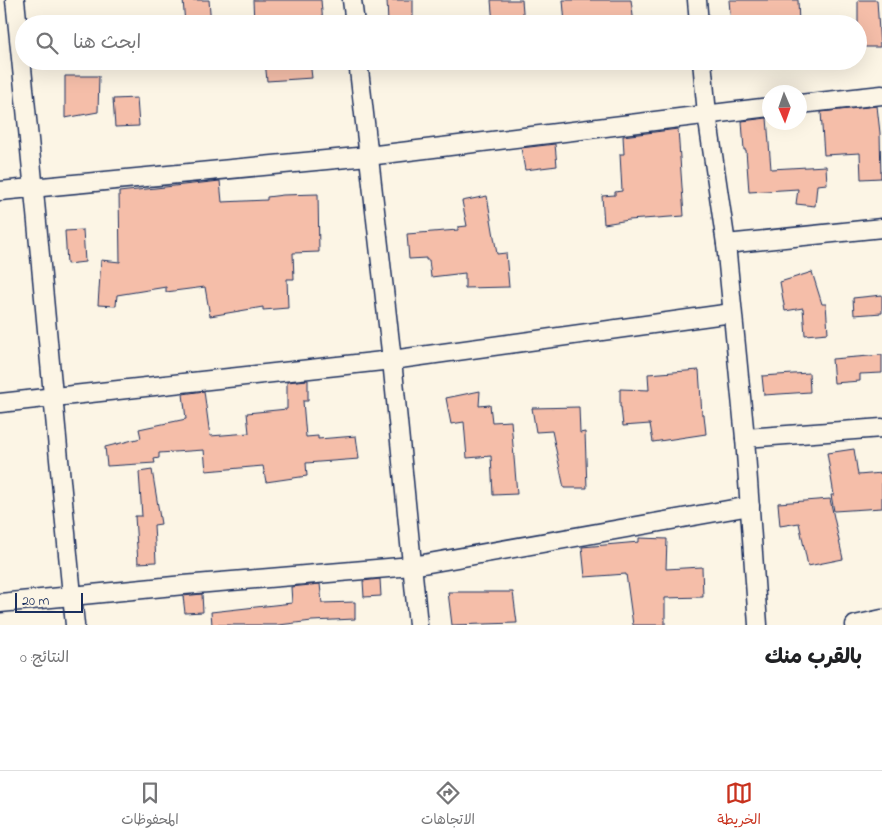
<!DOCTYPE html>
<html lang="ar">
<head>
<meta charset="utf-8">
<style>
  :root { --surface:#fff; --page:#f6f6f6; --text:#202124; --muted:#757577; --line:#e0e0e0; --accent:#c8321e }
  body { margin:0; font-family:"Indie Flower","Playpen Sans Arabic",sans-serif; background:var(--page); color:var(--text); direction:rtl }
  .compass { position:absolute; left:762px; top:85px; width:45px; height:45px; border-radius:50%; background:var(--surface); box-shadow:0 5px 20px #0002; rotate:178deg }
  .scale { position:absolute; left:15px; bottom:12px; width:68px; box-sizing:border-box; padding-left:5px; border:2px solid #1b2f5e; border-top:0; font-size:14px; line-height:18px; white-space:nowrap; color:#1b2f5e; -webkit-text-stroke:4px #fcf5e5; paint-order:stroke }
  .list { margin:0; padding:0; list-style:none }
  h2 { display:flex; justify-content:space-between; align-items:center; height:65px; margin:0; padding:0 20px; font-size:21px }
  h2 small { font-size:16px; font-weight:400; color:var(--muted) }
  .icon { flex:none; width:28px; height:28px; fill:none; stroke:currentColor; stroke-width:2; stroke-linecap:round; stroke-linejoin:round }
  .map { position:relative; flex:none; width:882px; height:625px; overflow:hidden; direction:ltr }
  .search { position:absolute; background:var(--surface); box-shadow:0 5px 20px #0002; left:15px; right:15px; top:15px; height:55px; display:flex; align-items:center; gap:12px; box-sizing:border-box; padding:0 18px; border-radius:28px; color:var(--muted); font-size:19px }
  .sheet { height:145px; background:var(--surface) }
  nav { display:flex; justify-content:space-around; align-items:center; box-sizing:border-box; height:70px; border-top:1px solid var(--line); background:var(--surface); font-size:14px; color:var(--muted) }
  nav a { display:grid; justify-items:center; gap:2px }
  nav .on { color:var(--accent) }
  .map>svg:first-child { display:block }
  .building { fill:#f5bea9; stroke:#1b2f5e }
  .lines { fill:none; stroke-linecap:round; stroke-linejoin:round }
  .minor-casing { stroke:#1b2f5e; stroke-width:21 }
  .minor { stroke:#fcf5e5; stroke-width:18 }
</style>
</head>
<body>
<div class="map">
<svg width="882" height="625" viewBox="0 0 882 625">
  <rect width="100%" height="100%" fill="#fcf5e5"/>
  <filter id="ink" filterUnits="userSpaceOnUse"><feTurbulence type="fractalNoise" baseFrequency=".02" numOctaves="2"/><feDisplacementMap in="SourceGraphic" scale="10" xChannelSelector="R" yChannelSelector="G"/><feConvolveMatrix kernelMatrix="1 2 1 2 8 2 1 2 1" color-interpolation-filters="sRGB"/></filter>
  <g filter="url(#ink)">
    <g class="building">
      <path d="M 183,0 L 209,0 L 211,24 L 185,24 Z"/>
      <path d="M 253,0 L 321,0 L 323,24 L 254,24 Z"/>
      <path d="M 387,0 L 413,0 L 413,24 L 388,24 Z"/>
      <path d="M 491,0 L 522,0 L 524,24 L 493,24 Z"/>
      <path d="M 563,0 L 631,0 L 634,24 L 565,24 Z"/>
      <path d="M 729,0 L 798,0 L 799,24 L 731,24 Z"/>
      <path d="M 858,0 L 877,0 L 880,47 L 858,47 Z"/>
      <path d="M 265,61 L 310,61 L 312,78 L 267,81 Z"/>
      <path d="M 65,76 L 99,76 L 98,112 L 65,118 Z"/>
      <path d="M 137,98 L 139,126 L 115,127 L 113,99 Z"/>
      <path d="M 877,106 L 880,133 L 881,178 L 861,179 L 860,153 L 824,155 L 821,112 Z"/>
      <path d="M 767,118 L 771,169 L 826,166 L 827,184 L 817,185 L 815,206 L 796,204 L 798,189 L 749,192 L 746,150 L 744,150 L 742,121 Z"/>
      <path d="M 678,129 L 684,216 L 629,220 L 604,224 L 602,196 L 615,195 L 615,192 L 622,191 L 620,154 L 624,154 L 623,136 Z"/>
      <path d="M 555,144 L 557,166 L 525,170 L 521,148 Z"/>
      <path d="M 220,181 L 222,202 L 267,200 L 267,197 L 283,195 L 318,194 L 319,252 L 293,253 L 294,279 L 287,279 L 288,308 L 263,310 L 263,307 L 210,316 L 205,287 L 166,292 L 166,287 L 117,295 L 116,306 L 98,305 L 101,260 L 120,262 L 119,192 Z"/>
      <path d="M 487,196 L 497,254 L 506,253 L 509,287 L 465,288 L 465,273 L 431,277 L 429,260 L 426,260 L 426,258 L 409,259 L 407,234 L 458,230 L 458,227 L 467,226 L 462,201 Z"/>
      <path d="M 83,230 L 85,262 L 67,264 L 65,231 Z"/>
      <path d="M 812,272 L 822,304 L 826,304 L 828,333 L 805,335 L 803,308 L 785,311 L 780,282 Z"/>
      <path d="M 882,295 L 882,313 L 854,315 L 853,298 Z"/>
      <path d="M 882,355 L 882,373 L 860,374 L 860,381 L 834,383 L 832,359 Z"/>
      <path d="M 699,370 L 702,415 L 704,415 L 706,434 L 653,442 L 650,424 L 623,426 L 621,407 L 620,407 L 620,389 L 649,390 L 648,374 Z"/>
      <path d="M 809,373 L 810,392 L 764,395 L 762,376 Z"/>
      <path d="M 308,380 L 308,401 L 303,401 L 306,437 L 318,436 L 318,439 L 356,436 L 359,459 L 306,463 L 307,476 L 266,482 L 263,466 L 206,471 L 204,450 L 159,453 L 159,458 L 154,459 L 155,463 L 107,466 L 105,447 L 141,438 L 139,429 L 186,419 L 183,394 L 204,391 L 210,436 L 249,433 L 247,413 L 287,409 L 287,382 Z"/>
      <path d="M 480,391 L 479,406 L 490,405 L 492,422 L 511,421 L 517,494 L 493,495 L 491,456 L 467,458 L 464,422 L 451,424 L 446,398 Z"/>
      <path d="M 579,407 L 580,433 L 585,432 L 587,488 L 564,488 L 552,431 L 536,432 L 532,408 Z"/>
      <path d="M 854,449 L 858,475 L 882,473 L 882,508 L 834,511 L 831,495 L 834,495 L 827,453 Z"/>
      <path d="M 152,470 L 161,524 L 154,525 L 156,562 L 138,563 L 135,516 L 142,516 L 139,472 Z"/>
      <path d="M 830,499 L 843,559 L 808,566 L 799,523 L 780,526 L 778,503 Z"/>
      <path d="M 639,538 L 667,539 L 666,569 L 702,567 L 703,597 L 665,598 L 665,625 L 633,625 L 626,574 L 585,577 L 582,547 L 639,542 Z"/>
      <path d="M 380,579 L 381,596 L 364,597 L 363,581 Z"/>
      <path d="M 320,584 L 322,603 L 355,602 L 355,619 L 312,621 L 279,625 L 212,625 L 211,612 L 292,603 L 291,587 Z"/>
      <path d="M 448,592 L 513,592 L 517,623 L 452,625 Z"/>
      <path d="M 202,594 L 203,612 L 185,613 L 183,596 Z"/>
    </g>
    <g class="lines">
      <defs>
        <g id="minor">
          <path d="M 15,0 C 37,208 54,417 75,625"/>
          <path d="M 352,0 L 355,24"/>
          <path d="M 697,0 L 699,24"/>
          <path d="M 358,61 L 392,360 L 418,625"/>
          <path d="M 702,61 L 707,114 L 726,244 L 745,438 L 758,625"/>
          <path d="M 800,104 L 882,95"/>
          <path d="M 0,191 L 368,156 L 770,107"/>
          <path d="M 726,244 L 882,228"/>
          <path d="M 0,403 L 392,360 L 732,313"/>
          <path d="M 745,438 L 882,428"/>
          <path d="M 0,603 L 184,585 L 412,566 L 750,506"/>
          <path d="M 855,625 L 882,619"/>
        </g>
      </defs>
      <use href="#minor" class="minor-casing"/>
      <use href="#minor" class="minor"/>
    </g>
  </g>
</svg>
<svg class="compass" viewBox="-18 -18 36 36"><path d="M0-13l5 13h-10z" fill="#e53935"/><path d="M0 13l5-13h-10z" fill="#757577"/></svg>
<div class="scale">20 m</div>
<div class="search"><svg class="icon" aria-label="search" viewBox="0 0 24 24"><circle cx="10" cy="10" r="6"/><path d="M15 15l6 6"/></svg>ابحث هنا</div>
</div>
<section class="sheet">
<h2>بالقرب منك<small>النتائج: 0</small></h2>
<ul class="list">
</ul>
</section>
<nav>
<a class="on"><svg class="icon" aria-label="map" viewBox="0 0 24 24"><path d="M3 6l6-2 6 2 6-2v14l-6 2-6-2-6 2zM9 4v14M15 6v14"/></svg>الخريطة</a>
<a><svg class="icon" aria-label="directions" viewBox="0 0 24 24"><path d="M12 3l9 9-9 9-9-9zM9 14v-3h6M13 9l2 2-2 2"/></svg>الاتجاهات</a>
<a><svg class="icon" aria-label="saved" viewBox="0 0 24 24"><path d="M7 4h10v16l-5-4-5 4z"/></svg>المحفوظات</a>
</nav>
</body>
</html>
